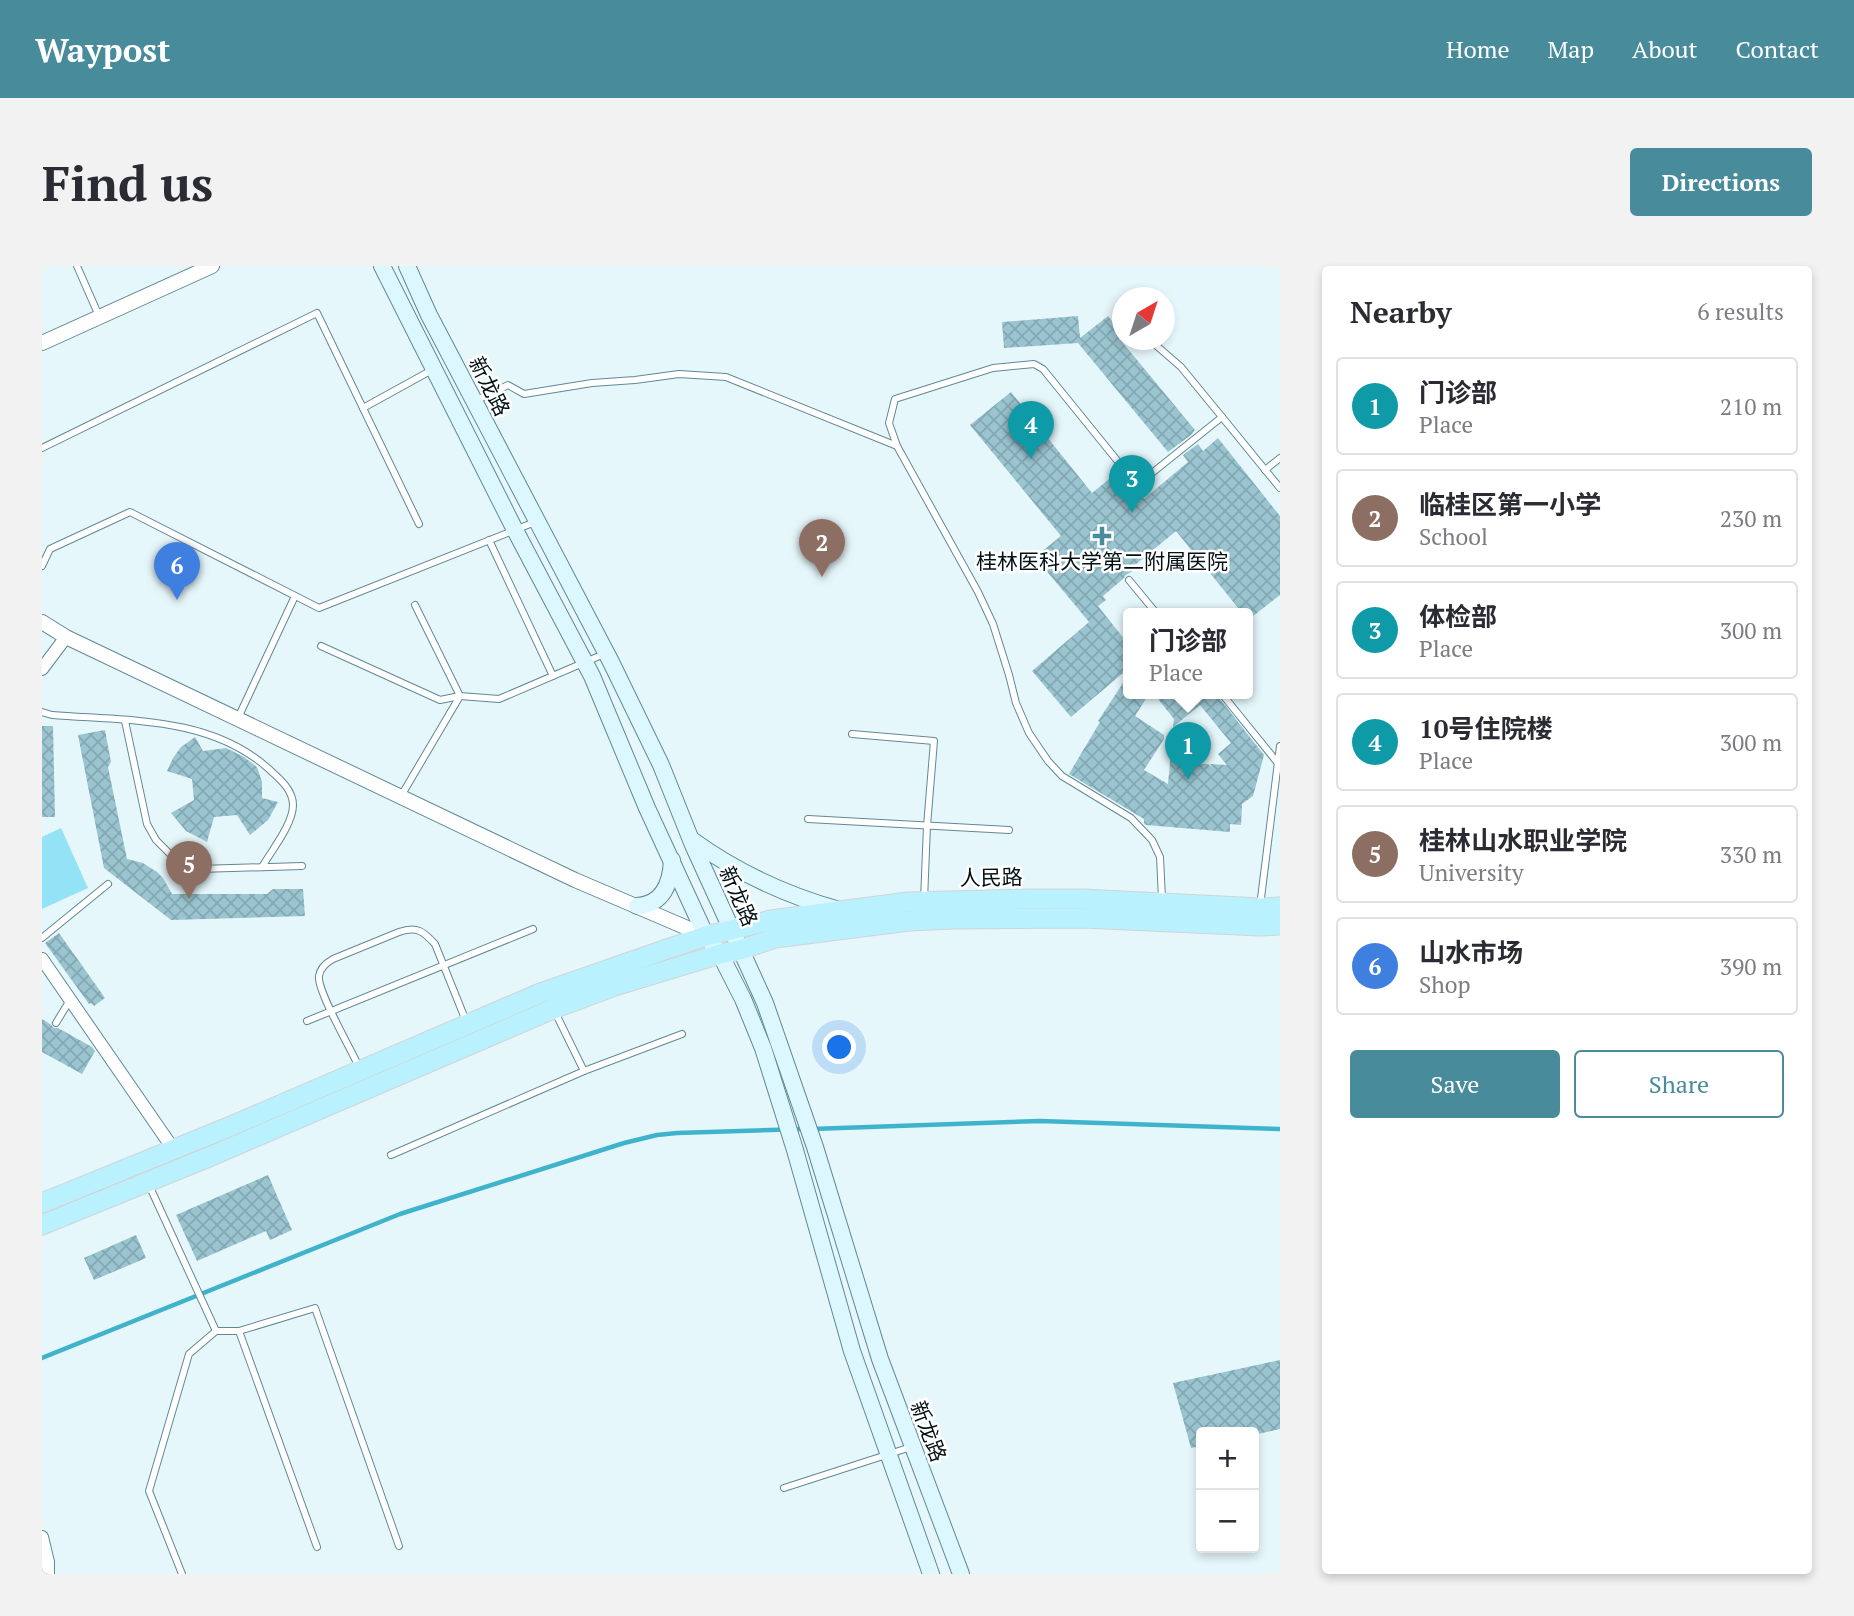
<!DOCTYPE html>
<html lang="en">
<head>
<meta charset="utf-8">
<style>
  :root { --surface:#fff; --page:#f2f2f3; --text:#2b2b33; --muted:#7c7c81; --line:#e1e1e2; --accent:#488b9b }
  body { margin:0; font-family:"PT Serif","Noto Sans SC",serif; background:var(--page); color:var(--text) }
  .controls { position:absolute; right:21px; bottom:21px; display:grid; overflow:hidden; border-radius:7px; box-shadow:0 4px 10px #0003 }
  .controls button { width:63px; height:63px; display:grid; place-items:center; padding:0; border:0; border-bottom:2px solid var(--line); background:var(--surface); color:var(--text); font:35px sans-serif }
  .compass { position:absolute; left:1070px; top:21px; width:63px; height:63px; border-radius:50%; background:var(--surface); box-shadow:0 4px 10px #0003; rotate:39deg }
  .you { position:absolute; left:798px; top:782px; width:24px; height:24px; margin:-18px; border:5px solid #fff; border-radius:50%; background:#1a73e8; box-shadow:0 0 0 10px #1a73e833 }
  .badge { display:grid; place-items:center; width:46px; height:46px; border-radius:50%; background:var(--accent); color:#fff; font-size:23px; font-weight:700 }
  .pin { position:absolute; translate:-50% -58px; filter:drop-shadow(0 2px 4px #0008) }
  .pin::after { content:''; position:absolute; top:37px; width:24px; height:21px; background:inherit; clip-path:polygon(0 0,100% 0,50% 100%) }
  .popup { position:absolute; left:1081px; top:342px; width:130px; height:91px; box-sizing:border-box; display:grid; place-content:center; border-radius:7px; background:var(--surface); filter:drop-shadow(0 2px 5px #0005); font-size:23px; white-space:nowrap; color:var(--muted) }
  .popup b { font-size:26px; color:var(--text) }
  .popup::after { content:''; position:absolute; left:50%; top:100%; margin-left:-14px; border:14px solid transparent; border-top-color:var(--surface) }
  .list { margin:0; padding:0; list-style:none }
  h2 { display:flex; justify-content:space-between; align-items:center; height:91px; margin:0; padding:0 28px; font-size:30px }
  h2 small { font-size:23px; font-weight:400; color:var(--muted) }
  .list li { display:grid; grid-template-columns:46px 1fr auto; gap:21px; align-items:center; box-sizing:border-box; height:98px; margin:0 14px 14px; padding:0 14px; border:2px solid var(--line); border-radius:7px }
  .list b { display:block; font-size:26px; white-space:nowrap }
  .list p { margin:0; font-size:23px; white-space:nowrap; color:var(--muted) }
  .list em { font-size:23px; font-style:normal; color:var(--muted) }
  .actions { display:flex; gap:14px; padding:21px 28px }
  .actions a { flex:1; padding:16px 0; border:2px solid var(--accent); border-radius:7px; text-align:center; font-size:24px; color:var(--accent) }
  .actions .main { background:var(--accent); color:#fff }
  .map { position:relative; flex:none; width:1238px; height:1308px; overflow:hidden; border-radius:7px }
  header { display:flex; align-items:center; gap:42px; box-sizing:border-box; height:98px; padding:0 35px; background:var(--accent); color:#fff }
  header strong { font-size:33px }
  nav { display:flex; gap:38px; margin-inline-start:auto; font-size:24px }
  .intro { display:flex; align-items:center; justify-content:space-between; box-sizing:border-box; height:168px; padding:0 42px }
  h1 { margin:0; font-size:49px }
  .button { padding:18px 32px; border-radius:7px; background:var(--accent); color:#fff; font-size:24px; font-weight:700 }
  main { display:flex; gap:42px; padding:0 42px }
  aside { flex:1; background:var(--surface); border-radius:7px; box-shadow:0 4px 10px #0003 }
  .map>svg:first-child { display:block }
  .grass { fill:#93e2f5 }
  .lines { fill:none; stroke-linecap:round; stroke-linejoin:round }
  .stream { stroke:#40b3cc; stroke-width:4.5 }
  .building { fill:url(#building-cross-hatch) }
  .service-casing { stroke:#608994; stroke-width:8 }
  .minor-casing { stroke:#608994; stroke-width:14 }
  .tertiary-casing { stroke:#608994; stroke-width:16 }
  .secondary-casing { stroke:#608994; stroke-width:18 }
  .primary-casing { stroke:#d1d4d5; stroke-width:21 }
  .service { stroke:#fff; stroke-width:6 }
  .minor { stroke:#fff; stroke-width:12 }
  .tertiary { stroke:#fff; stroke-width:14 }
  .secondary { stroke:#dcf8fe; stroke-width:16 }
  .primary { stroke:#baf1fe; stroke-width:19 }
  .poi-dot { fill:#488b9b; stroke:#fff; stroke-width:2.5 }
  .labels { text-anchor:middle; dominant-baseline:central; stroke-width:5; stroke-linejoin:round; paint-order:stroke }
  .street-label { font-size:21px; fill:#021014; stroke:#fff }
  .poi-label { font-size:21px; fill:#021014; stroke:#fff }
</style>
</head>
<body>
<header>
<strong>Waypost</strong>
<nav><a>Home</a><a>Map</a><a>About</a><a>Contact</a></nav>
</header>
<div class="intro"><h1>Find us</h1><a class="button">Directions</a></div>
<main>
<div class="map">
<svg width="1238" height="1308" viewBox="0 0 1238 1308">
  <defs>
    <pattern id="building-cross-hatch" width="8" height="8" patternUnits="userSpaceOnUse" patternTransform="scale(1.75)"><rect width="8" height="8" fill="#9ac5d0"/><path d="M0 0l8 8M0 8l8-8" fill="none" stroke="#83a8b2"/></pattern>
  </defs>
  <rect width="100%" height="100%" fill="#e6f7fb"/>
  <path class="grass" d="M 19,562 L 46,622 L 0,643 L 0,571 Z"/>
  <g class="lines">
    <g class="stream">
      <path d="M 770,863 L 998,855 L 1238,863"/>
      <path d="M 0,1092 L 358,948 L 582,877 L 615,869 L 635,867 L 761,863"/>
    </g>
  </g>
  <g class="building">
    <path d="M 1036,50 L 1038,72 L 1066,50 L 1074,60 L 1081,55 L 1081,77 L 1153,164 L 1149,169 L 1126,186 L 1036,77 L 962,82 L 960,56 Z"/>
    <path d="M 969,126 L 1050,227 L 1077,205 L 1091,223 L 1096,225 L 1102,233 L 1146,196 L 1141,189 L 1156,178 L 1161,185 L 1176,172 L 1238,250 L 1238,329 L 1206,354 L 1206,348 L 1201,348 L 1134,265 L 1093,299 L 1096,302 L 1084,309 L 1081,313 L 1061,330 L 1064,334 L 1056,340 L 1087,379 L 1087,402 L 1029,451 L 990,405 L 1047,356 L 993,291 L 1019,270 L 928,159 Z"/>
    <path d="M 1087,408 L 1087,428 L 1107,428 L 1093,450 L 1122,469 L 1122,473 L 1102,504 L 1126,518 L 1129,486 L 1146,487 L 1147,497 L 1166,498 L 1170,501 L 1168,498 L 1185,499 L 1176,488 L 1189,477 L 1158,439 L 1131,461 L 1132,453 L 1112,428 L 1174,428 L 1222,489 L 1211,530 L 1200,538 L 1199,559 L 1188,558 L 1188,566 L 1104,559 L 1102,557 L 1102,553 L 1027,508 L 1058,456 L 1056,455 Z"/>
    <path d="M 0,460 L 11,460 L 13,551 L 0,551 Z"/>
    <path d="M 63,464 L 69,496 L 66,501 L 85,593 L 101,597 L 115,606 L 121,612 L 130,628 L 225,628 L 231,623 L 261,623 L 263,650 L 129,654 L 62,602 L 36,469 Z"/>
    <path d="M 153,471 L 161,485 L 184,482 L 202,491 L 215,501 L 220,516 L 220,532 L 236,536 L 226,554 L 208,569 L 195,549 L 172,551 L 165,576 L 144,565 L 129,547 L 152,534 L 150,513 L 125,505 L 131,492 L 139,481 Z"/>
    <path d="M 17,667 L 63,732 L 52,740 L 49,737 L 47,738 L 3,677 Z"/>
    <path d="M 0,753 L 8,758 L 12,762 L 16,762 L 50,781 L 53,785 L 40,808 L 0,786 Z"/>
    <path d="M 226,909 L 250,964 L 228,974 L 224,965 L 155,995 L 134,949 Z"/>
    <path d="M 94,969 L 104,992 L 52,1014 L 42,992 Z"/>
    <path d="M 1238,1094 L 1238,1163 L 1212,1169 L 1212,1166 L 1159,1166 L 1159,1180 L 1149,1182 L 1131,1117 Z"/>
  </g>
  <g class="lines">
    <defs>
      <g id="service">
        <path d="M 35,0 L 57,50"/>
        <path d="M 1108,74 L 1139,101 L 1180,151"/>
        <path d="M 433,135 L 466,119 L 482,128 L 550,117 L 593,114 L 637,108 L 684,111 L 855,180"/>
        <path d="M 321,142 L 390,104"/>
        <path d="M 0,182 L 275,47 L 377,258"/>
        <path d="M 1223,204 L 1238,192"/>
        <path d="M 447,274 L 511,410"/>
        <path d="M 0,300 L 8,283 L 88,246 L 277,342 L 493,256"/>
        <path d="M 1087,314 L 1115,348"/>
        <path d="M 373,339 L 418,430 L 457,433 L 562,388"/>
        <path d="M 279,380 L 398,434 L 418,430"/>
        <path d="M 1180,428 L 1235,496"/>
        <path d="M 0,446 L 10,449 C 85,455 169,450 228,504 C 238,513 251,524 251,539 C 251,558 230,584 220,601"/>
        <path d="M 196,452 L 253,330"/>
        <path d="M 83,455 L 105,558 L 114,574 L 129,589 L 157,603 L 260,600"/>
        <path d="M 810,468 L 892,475 L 885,560 L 882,634"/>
        <path d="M 359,530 L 418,430"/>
        <path d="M 766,553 L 967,564"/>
        <path d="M 1120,633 L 1118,591 L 1110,574 L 1089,552 L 1020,510 L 1006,495 L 987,467 L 974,437 L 967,409 L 951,358 L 936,326 L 855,180 L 847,157 L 853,133 L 951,102 L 992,98 L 1001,103 L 1095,219 L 1180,151 L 1238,222"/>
        <path d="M 1218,640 L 1238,480"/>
        <path d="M 0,672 L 66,618"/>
        <path d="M 512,744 L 542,805"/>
        <path d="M 265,755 L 491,663"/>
        <path d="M 14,757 L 28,734"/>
        <path d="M 318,803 C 310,785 275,725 277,710 C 278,702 284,697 291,693 L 357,666 C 375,660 381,665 393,678 L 424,755"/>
        <path d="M 349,889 L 542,805 L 640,768"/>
        <path d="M 107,919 L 174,1065 L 197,1065 L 273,1042 L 357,1280"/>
        <path d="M 197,1065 L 275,1281"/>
        <path d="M 742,1222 L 869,1181"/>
        <path d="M 140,1308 L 107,1225 L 147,1088 L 174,1065"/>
      </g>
      <g id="minor">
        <path d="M 0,403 L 24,371"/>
        <path d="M 0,693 L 132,884"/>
        <path d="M 0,1271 L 6,1296 L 6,1308"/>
      </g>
      <g id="tertiary">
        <path d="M 0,77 L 170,0"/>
        <path d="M 0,356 L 24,371 L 533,614 L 664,670"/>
      </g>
      <g id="secondary">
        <path d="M 340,0 L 473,264 L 550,410 L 605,542 L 664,670 L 678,688 L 701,733 L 721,782 L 753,884 L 810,1085 L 889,1308"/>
        <path d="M 365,0 L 387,49 L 569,396 L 619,499 L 651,579 L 723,737 L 773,881 L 838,1093 L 919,1308"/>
        <path d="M 650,574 C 694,606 744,629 797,644"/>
        <path d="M 595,640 C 621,639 629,617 630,594"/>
      </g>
      <g id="primary">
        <path d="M 0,937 L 189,860 L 496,728 L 625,683 L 664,670 L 729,654 L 866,636 L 986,633 L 1042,633 L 1218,642 L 1238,641"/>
        <path d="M 0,959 L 167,891 L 511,743 L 573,720 L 678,688 L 698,684 L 733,672 L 867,655 L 912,653 L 1042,652 L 1217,660 L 1238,659"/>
      </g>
    </defs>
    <use href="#service" class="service-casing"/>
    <use href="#minor" class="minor-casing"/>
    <use href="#tertiary" class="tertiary-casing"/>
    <use href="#secondary" class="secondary-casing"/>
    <use href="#primary" class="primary-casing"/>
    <use href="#service" class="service"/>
    <use href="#minor" class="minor"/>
    <use href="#tertiary" class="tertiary"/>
    <use href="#secondary" class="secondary"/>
    <use href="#primary" class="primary"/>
  </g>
  <path class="poi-dot" d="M1056.5 259.5h7v7h7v7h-7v7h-7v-7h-7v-7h7z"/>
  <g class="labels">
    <g class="street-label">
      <text transform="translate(448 120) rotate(63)">新龙路</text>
      <text transform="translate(949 611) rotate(-1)">人民路</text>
      <text transform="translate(697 630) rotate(66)">新龙路</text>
      <text transform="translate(887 1165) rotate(69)">新龙路</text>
    </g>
    <g class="poi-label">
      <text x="1060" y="295">桂林医科大学第二附属医院</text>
    </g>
  </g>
</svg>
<div class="controls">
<button>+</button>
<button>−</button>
</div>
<svg class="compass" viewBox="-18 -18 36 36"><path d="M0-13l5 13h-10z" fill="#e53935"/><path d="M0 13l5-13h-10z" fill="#7c7c81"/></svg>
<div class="you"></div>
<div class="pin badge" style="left:1146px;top:514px;background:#0f9aa8">1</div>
<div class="popup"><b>门诊部</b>Place</div>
<div class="pin badge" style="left:780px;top:311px;background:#8d6e63">2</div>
<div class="pin badge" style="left:1090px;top:247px;background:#0f9aa8">3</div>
<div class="pin badge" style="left:989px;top:193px;background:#0f9aa8">4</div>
<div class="pin badge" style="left:147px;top:633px;background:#8d6e63">5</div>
<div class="pin badge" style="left:135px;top:334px;background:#3f7fe0">6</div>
</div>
<aside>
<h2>Nearby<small>6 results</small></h2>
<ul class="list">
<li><span class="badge" style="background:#0f9aa8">1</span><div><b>门诊部</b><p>Place</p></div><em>210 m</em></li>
<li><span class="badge" style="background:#8d6e63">2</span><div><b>临桂区第一小学</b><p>School</p></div><em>230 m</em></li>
<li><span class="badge" style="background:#0f9aa8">3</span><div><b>体检部</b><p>Place</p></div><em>300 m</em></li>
<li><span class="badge" style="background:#0f9aa8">4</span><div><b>10号住院楼</b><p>Place</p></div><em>300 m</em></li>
<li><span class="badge" style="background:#8d6e63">5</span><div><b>桂林山水职业学院</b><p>University</p></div><em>330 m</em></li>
<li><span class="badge" style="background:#3f7fe0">6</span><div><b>山水市场</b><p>Shop</p></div><em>390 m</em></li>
</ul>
<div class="actions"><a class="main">Save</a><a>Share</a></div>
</aside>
</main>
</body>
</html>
